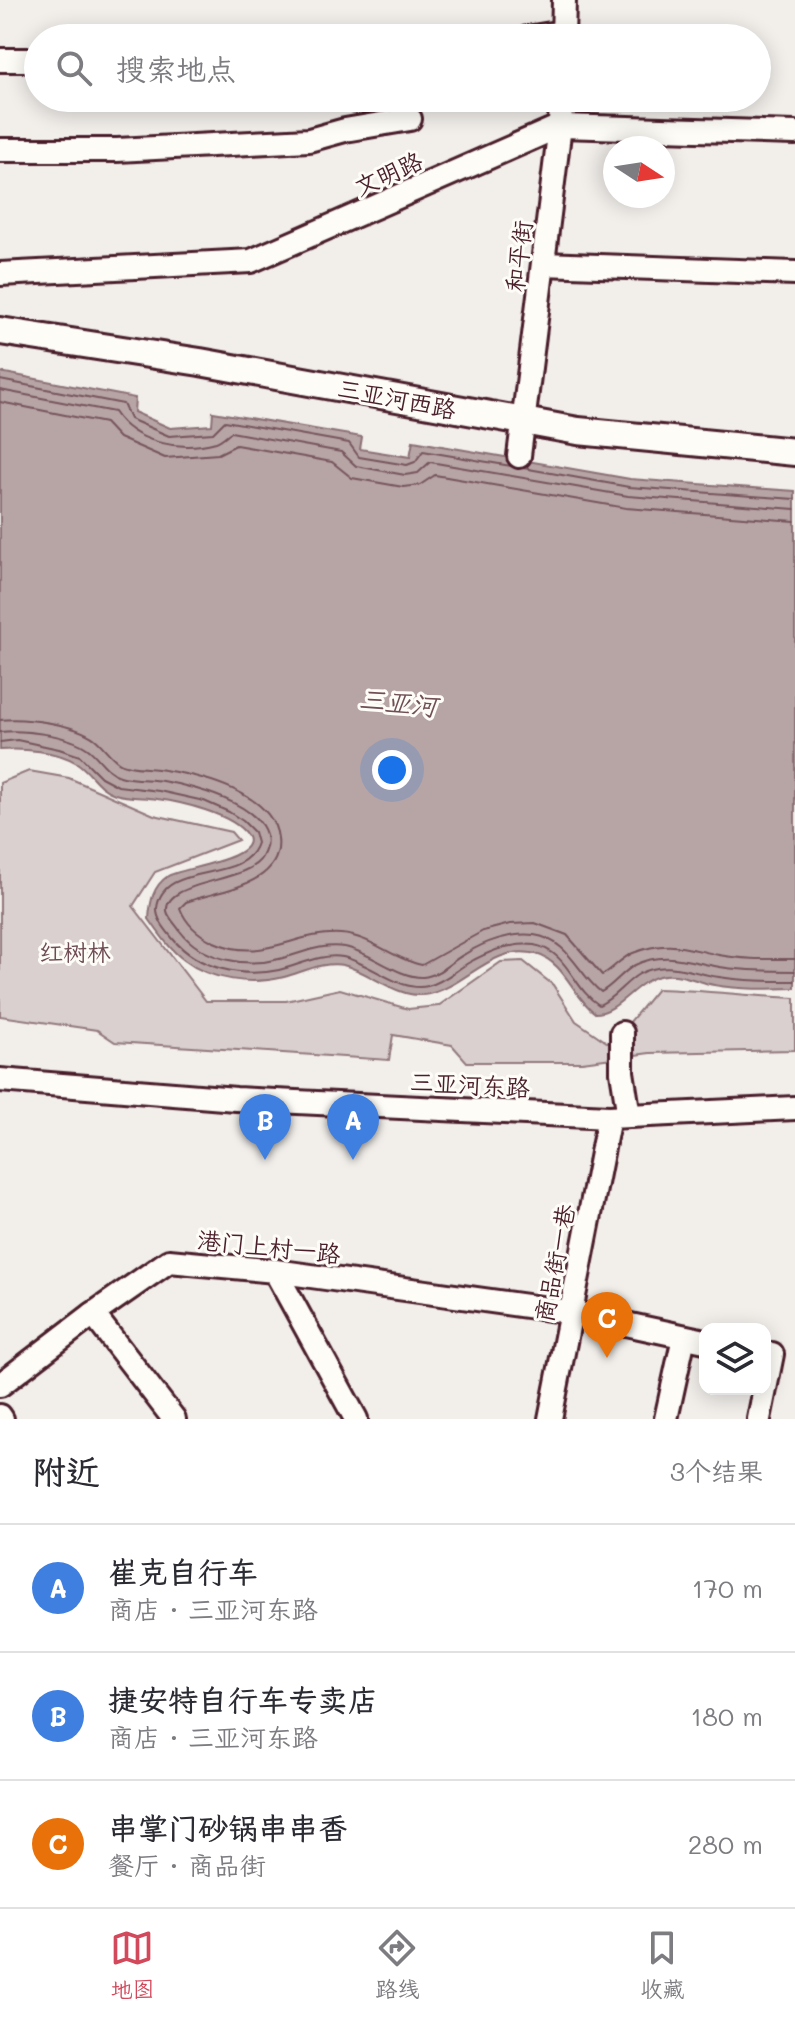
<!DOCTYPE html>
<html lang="zh">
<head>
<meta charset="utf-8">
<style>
  :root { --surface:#fff; --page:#f2f2f3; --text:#2b2b33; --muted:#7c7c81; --line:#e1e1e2; --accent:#d1495b }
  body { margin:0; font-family:Mali,"LXGW WenKai TC",sans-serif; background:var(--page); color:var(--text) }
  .controls { position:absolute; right:24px; bottom:24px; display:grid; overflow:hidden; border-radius:16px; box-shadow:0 4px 20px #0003 }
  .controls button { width:72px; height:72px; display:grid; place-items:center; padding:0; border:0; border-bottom:2px solid var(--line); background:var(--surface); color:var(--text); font:40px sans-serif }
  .compass { position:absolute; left:603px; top:136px; width:72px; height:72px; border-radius:50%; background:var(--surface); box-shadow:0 4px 20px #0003; rotate:102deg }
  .you { position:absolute; left:392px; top:770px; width:28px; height:28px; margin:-20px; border:6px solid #fff; border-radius:50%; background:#1a73e8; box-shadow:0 0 0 12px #1a73e833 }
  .badge { display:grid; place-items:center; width:52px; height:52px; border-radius:50%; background:var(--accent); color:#fff; font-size:26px; font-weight:700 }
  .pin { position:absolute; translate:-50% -66px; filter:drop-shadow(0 2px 4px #0008) }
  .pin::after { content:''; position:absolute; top:42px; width:28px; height:24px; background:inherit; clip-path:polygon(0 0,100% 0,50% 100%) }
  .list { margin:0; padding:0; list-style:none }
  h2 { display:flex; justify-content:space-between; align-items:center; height:104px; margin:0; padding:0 32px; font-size:34px }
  h2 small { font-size:26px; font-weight:400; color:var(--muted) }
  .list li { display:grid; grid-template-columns:52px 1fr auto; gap:24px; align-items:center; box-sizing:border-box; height:128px; padding:0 32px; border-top:2px solid var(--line) }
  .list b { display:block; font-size:30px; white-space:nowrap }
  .list p { margin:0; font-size:26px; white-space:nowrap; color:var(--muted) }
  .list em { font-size:26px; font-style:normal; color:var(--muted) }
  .icon { flex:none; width:44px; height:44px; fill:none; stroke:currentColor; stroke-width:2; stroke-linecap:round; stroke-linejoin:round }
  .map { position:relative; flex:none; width:795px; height:1419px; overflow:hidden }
  .search { position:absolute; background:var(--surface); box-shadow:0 4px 20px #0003; left:24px; right:24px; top:24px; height:88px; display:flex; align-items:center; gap:20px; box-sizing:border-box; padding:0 28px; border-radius:44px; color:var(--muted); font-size:30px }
  .sheet { height:488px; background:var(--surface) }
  nav { display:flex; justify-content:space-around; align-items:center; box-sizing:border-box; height:112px; border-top:2px solid var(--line); background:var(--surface); font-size:22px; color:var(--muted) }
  nav a { display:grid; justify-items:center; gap:4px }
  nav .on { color:var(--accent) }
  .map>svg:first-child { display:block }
  .green { fill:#d9d0cf; stroke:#92787d; stroke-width:2 }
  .water { fill:#b7a5a6; stroke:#8b6f75; stroke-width:2 }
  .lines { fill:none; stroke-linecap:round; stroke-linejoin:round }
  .shore { stroke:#76555c; stroke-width:2 }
  .minor-casing { stroke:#4a1f2b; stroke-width:28 }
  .major-casing { stroke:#4a1f2b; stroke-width:32 }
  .minor { stroke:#fdfcf7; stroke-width:22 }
  .major { stroke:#fdfcf7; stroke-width:26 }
  .labels { text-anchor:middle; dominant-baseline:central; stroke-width:6; stroke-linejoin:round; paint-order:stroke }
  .street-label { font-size:24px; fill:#4a1f2b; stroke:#fdfcf7 }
  .park-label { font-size:24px; fill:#6e4b54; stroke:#fdfcf7 }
  .water-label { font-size:26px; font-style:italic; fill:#704e56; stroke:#fdfcf7 }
</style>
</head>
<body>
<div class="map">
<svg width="795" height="1419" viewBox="0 0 795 1419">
  <rect width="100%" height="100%" fill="#f2efeb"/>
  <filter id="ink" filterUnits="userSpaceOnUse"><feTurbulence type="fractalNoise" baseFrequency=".0125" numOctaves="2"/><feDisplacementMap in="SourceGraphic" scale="16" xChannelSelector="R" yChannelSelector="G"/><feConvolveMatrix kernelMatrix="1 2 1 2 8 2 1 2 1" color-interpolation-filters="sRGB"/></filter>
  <g filter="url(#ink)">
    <path class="green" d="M 29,771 L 69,778 L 154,815 L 231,832 L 238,840 L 155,872 L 133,906 L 206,1001 L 286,1001 L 340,989 L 408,1009 L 438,1006 L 501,962 L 523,961 L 553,985 L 576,1021 L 611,1045 L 657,989 C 703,990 749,996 795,998 L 795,1050 L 650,1053 L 582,1062 L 467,1062 L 452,1045 L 393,1035 L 389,1060 L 115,1042 L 97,1030 L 0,1016 L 0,783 Z"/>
    <path class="water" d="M 0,372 L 135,398 L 134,412 L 170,428 L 212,425 L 213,412 L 362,437 L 360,449 L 410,457 L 413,441 L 630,479 L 795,491 L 795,988 C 768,989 741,990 714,985 C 698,982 682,973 665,975 C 636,978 620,1013 595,1013 C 573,997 565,962 536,954 C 493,943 466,986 429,994 C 400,1001 371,972 343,965 C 324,961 303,972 284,977 C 252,985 211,981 184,960 C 169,949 159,933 149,919 C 150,902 153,886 168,876 C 181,868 262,859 247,835 C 233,814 181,802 157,799 C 143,797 129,798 115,794 C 97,788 92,773 77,763 C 58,751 22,748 0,750 Z"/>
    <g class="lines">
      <g class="shore">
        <path d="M 0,380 L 123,404 L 130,419 L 169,436 L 213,433 L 225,421 L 349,443 L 359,457 L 407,465 L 415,462 L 423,451 L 511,466"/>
        <path d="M 0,390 L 114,412 C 134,443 180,452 216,442 C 222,440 226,435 231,432 L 341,452 L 356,466 L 405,475 L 418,473 L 430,462 L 628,496 L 795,509"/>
        <path d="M 0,402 L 105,423 L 119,438 L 165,458 L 218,454 L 236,445 L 332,462 L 352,478 L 403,487 L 420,485 L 435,475 L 626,508 L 795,521"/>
        <path d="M 523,468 L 629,487 L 795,499"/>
        <path d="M 0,720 C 25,717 75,724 95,739 C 104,746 112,760 122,764 C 135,769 151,767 164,770 C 202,776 273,793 278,838 C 284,886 218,890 186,902 L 180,908 C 186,924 199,935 214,942 C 263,964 294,931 341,934 C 371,936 394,960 422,965 L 483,931 L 510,924 L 535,923 L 567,935 L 602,975 C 613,969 621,958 633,953 C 668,939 685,948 719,955 C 744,960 770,959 795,959"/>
        <path d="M 0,732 C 23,729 69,735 88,749 C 99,757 106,772 120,776 C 133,780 148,779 162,781 C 192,786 289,809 262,857 C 248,883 164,880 167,911 C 168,917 176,925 180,931 C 202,960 245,968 279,959 C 300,954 322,943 344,947 C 369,951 398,978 423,977 C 439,976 451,961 465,954 C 484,942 511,932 534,935 C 569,940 577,973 601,992 C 613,986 622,972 635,965 C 666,950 689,962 720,967 C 745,971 770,971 795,971"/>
        <path d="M 0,742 L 17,740 L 59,749 L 80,756 L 101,777 L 118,786 L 159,791 L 204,801 L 229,812 L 243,821 L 254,832 L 257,843 C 244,886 163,859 157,908 C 156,919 166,930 173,939 C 198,969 242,978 279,970 C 300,965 322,953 343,957 C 371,963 400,993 428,986 C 444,982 456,970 470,962 C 488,952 513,942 534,945 C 568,951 573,989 599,1005 C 615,998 624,983 639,974 C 667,959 691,973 719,977 C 745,981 769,981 795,981"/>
      </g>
      <defs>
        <g id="minor">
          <path d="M 527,38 L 563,32"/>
          <path d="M 563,38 L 564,0"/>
          <path d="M 0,60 L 38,60"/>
          <path d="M 0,150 L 117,150 L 309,140 L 345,130 L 410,119"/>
          <path d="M 543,264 L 795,273"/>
          <path d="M 0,274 L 251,261 L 560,126 L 795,133"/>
          <path d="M 519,456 L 560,126 L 561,98"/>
          <path d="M 622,1033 L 622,1072 L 629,1116"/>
          <path d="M 0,1080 L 236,1099 L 609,1117 L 795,1108"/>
          <path d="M 275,1271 L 356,1419"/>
          <path d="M 93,1314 L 174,1419"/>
          <path d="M 0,1385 L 93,1314 L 169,1261 L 275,1271 L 570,1312 L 705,1341"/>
          <path d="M 0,1416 L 2,1419"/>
          <path d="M 550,1419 L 609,1117"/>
          <path d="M 666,1419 L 684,1337"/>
          <path d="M 759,1419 L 772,1354"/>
        </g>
        <path id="major" d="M 0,331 L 200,362 L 578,431 L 795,452"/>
      </defs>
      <use href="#minor" class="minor-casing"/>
      <use href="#major" class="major-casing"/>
      <use href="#minor" class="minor"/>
      <use href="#major" class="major"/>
    </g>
  </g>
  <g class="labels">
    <g class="street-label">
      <text transform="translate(388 173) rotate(-24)">文明路</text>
      <text transform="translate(518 256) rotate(-83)">和平街</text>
      <text transform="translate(397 398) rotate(11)">三亚河西路</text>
      <text transform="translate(470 1084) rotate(3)">三亚河东路</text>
      <text transform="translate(269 1246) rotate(6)">港门上村一路</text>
      <text transform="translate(554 1263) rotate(-79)">商品街一巷</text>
    </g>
    <g class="park-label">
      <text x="75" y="951">红树林</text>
    </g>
    <g class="water-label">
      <text transform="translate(398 702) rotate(6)">三亚河</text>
    </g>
  </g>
</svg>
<div class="controls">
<button><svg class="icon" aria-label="layers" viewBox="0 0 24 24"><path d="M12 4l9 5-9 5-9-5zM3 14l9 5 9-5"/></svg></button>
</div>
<svg class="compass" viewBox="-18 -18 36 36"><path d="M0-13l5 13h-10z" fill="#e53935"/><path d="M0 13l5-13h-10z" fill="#7c7c81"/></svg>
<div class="you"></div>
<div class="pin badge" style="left:353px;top:1160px;background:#3f7fe0">A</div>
<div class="pin badge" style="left:265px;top:1160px;background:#3f7fe0">B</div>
<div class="pin badge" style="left:607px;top:1358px;background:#e8710a">C</div>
<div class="search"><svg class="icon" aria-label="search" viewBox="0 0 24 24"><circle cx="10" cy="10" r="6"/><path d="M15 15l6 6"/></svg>搜索地点</div>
</div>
<section class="sheet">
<h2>附近<small>3个结果</small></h2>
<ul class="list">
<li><span class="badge" style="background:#3f7fe0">A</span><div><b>崔克自行车</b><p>商店 · 三亚河东路</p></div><em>170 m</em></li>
<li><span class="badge" style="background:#3f7fe0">B</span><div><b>捷安特自行车专卖店</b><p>商店 · 三亚河东路</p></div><em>180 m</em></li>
<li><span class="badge" style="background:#e8710a">C</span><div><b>串掌门砂锅串串香</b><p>餐厅 · 商品街</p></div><em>280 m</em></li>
</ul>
</section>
<nav>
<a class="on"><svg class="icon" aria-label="map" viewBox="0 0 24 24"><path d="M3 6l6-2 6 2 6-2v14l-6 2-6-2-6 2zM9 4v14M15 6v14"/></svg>地图</a>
<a><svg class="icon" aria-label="directions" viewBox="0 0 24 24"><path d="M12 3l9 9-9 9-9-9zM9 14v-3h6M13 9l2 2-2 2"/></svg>路线</a>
<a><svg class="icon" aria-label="saved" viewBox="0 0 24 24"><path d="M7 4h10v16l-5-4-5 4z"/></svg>收藏</a>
</nav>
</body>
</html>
